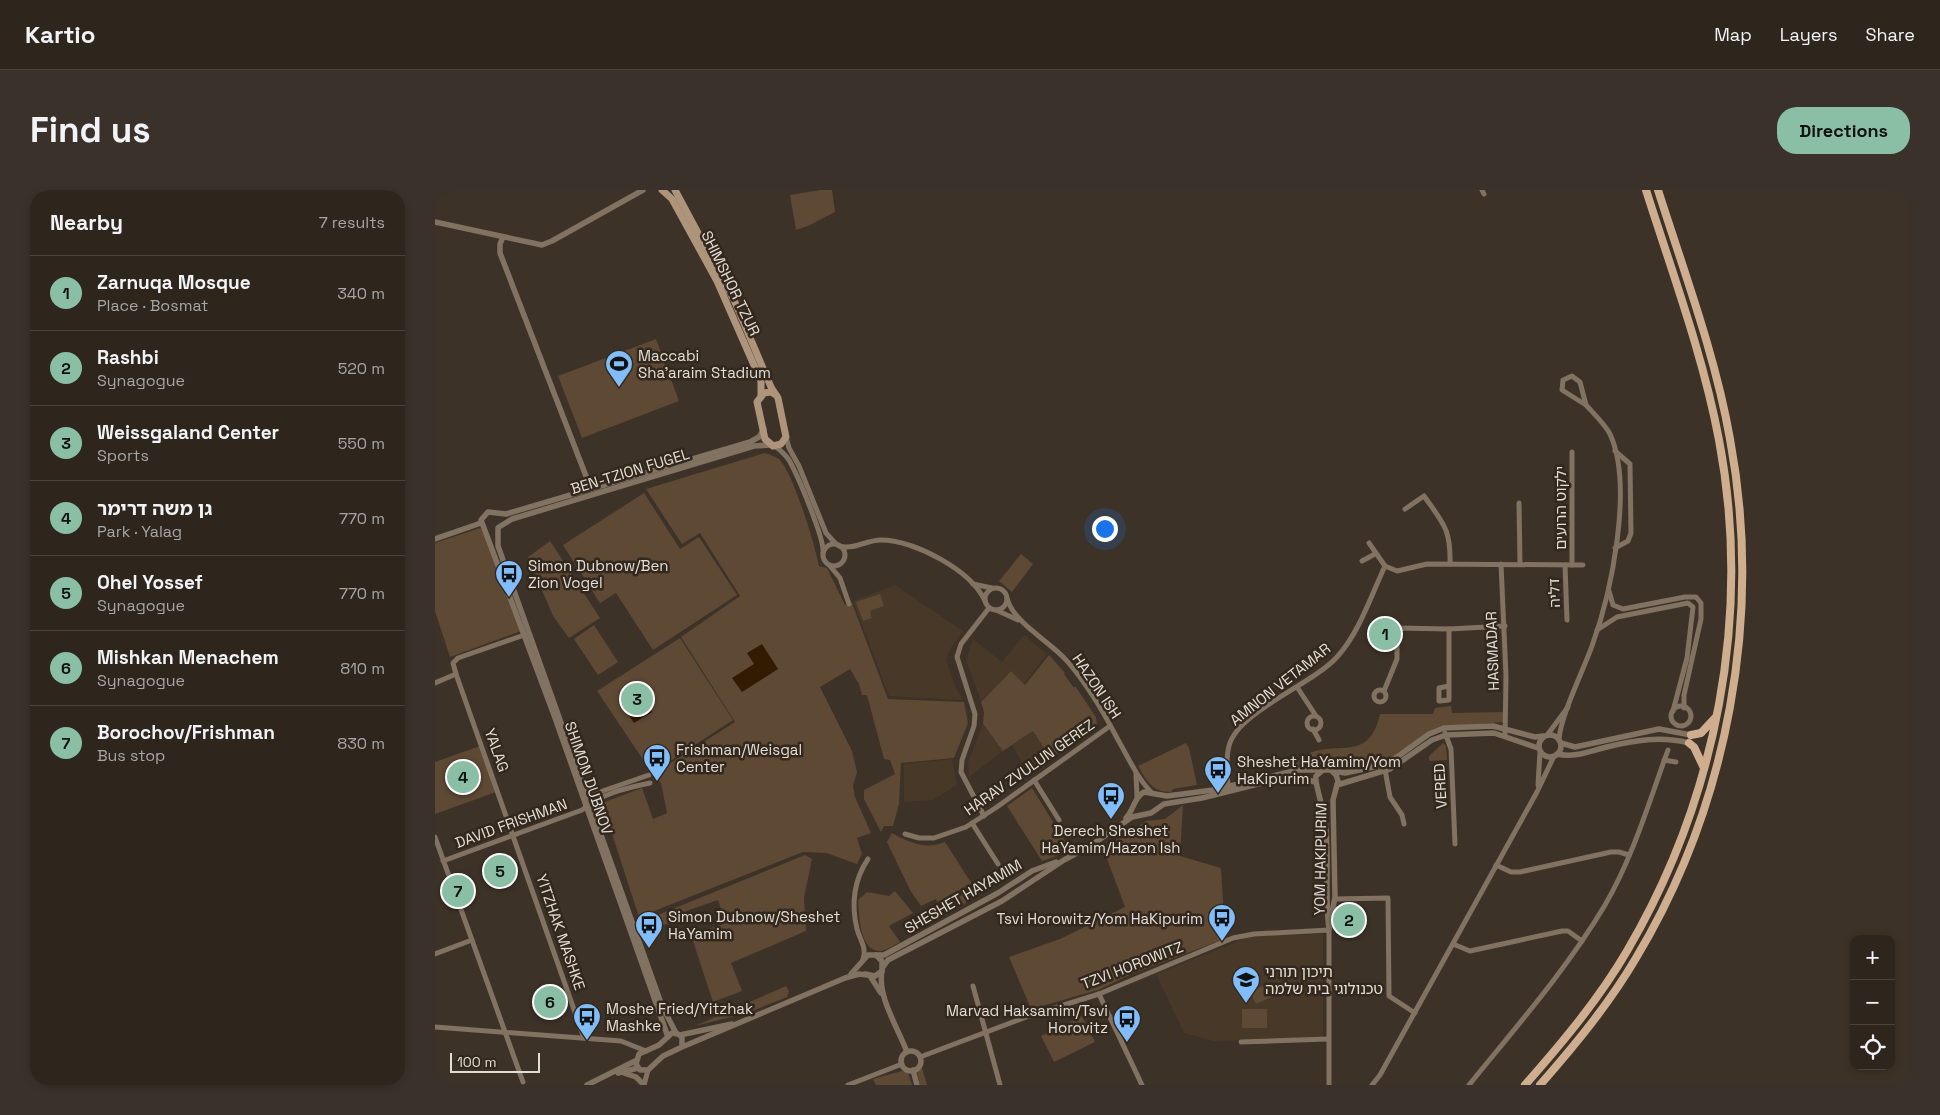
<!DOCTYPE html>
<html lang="en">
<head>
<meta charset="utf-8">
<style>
  :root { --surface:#2e261d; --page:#3a322a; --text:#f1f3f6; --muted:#a7a5a4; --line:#49433b; --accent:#8abfa5 }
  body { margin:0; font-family:"Space Grotesk","Noto Sans Hebrew",sans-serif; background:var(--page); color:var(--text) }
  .controls { position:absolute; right:15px; bottom:15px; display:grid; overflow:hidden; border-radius:10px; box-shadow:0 2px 8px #0003 }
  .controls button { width:45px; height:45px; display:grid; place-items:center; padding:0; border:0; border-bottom:1px solid var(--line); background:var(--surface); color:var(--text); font:25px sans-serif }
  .scale { position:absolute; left:15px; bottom:12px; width:90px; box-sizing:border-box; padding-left:5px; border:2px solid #e4ddd6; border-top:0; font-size:14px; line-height:18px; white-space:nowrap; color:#e4ddd6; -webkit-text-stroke:4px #33281d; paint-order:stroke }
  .you { position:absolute; left:669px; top:338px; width:18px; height:18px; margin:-12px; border:4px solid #fff; border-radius:50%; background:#1a73e8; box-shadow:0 0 0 8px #1a73e833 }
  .badge { display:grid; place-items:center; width:32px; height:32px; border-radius:50%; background:var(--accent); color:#111; font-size:16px; font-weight:700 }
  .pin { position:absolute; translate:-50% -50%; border:2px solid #fff; box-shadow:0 1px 5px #0006 }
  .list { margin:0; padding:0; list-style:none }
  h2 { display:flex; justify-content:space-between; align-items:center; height:65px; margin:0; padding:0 20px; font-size:21px }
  h2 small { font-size:16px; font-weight:400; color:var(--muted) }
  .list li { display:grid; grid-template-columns:32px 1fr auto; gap:15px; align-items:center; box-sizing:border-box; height:75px; padding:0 20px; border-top:1px solid var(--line) }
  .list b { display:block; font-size:19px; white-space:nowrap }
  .list p { margin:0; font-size:16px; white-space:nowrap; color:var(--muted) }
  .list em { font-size:16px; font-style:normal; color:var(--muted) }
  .icon { flex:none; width:28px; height:28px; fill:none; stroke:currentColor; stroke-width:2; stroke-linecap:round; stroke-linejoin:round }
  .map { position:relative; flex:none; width:1475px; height:895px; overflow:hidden; border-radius:20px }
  header { display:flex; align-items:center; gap:30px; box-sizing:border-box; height:70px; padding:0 25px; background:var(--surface); border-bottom:1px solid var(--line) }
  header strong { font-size:24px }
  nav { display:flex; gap:28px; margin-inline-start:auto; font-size:18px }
  .intro { display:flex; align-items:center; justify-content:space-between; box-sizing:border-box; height:120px; padding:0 30px }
  h1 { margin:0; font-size:35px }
  .button { padding:12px 22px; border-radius:20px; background:var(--accent); color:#111; font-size:18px; font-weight:700 }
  main { display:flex; gap:30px; padding:0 30px }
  aside { flex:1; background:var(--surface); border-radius:20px; box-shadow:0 2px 8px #0003 }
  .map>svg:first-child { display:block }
  .built { fill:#483828 }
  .green { fill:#5d4934 }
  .water { fill:#321b01 }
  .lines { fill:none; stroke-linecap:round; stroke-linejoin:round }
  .minor { stroke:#817262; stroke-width:5 }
  .tertiary { stroke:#817262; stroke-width:5.5 }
  .secondary { stroke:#ad947b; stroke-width:7 }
  .primary { stroke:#ceae8e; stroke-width:8 }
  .labels { text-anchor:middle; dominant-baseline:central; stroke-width:5; stroke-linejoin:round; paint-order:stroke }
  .street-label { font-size:15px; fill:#e4ddd6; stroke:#33281d }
  .poi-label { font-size:15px; fill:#e4ddd6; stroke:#33281d; text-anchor:start }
</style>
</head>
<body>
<header>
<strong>Kartio</strong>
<nav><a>Map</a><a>Layers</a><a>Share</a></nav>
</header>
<div class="intro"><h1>Find us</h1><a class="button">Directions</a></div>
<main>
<aside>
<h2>Nearby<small>7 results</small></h2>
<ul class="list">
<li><span class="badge">1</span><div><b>Zarnuqa Mosque</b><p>Place · Bosmat</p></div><em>340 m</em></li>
<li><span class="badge">2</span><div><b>Rashbi</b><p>Synagogue</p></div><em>520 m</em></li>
<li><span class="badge">3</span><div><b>Weissgaland Center</b><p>Sports</p></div><em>550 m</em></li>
<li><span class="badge">4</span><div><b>גן משה דרימר</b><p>Park · Yalag</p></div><em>770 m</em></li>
<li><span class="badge">5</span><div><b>Ohel Yossef</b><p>Synagogue</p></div><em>770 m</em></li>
<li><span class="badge">6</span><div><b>Mishkan Menachem</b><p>Synagogue</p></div><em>810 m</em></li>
<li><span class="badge">7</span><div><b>Borochov/Frishman</b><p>Bus stop</p></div><em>830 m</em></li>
</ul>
</aside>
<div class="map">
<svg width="1475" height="895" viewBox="0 0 1475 895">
  <rect width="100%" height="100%" fill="#3d3227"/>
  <g class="built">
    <path d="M 460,395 L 528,441 L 515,459 L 511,470 L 521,498 L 528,510 L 454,506 L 418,411 Z"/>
    <path d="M 589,445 L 612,464 L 589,494 L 576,481 L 546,511 L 531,470 L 538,449 L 567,472 Z"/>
    <path d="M 548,534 L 568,561 L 534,587 L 533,572 Z"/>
    <path d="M 598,541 L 615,568 L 594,584 L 577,555 Z"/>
    <path d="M 517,569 L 522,595 L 498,610 L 469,612 L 469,574 Z"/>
    <path d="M 888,744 L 888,848 L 778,851 L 749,843 L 721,784 L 809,749 L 820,746 Z"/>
  </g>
  <g class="green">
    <path d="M 385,0 L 397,0 L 400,22 L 373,36 L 361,40 L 355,5 Z"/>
    <path d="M 221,149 L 244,211 L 147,248 L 123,186 Z"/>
    <path d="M 330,263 C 335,265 340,266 344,269 C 358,282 380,355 384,376 L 392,378 L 410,415 L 417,413 L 453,509 L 529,512 L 533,533 L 519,568 L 466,573 L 464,614 L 458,636 L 449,636 L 446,642 L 429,609 L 429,600 L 460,584 L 455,570 L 449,569 L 432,505 L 427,505 L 424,494 L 415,479 L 385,497 L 417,561 L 422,582 L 418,596 L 420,607 L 436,643 L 422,648 L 427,664 L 422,674 L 391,663 L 368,662 L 204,727 L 167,613 L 207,598 L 218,629 L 232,623 L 226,593 L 218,584 L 300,532 L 246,447 L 305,406 L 265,343 L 247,354 L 211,299 Z"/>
    <path d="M 209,303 L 245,359 L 264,347 L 302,405 L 218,460 L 181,403 L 165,413 L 128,355 Z"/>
    <path d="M 45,338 L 50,341 L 86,441 L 15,467 L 0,421 L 0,353 Z"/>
    <path d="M 115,351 L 165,428 L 134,448 L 118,426 L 93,367 Z"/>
    <path d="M 586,364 L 598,374 L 577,402 L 564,391 Z"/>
    <path d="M 445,404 L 449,416 L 435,421 L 437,428 L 428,431 L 421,412 Z"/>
    <path d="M 159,435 L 183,472 L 163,485 L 139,449 Z"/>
    <path d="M 245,448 L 298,530 L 217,583 L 162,501 Z"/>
    <path d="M 614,465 L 630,483 L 629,484 L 639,498 L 640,496 L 661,527 L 662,534 L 615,568 L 598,541 L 568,561 L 548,534 L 549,522 L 546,512 L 576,481 L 590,495 Z"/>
    <path d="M 1016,516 L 1017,523 L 1069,522 L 1068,532 L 1008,537 L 959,567 L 946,573 L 911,581 L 891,576 L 857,577 C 889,538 932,583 945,524 L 998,524 L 1000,518 Z"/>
    <path d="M 751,553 L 754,558 L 762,595 L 738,599 L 736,602 C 717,602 712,591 703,576 Z"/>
    <path d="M 1008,553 L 1011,556 L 1012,570 L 994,571 L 994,566 Z"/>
    <path d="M 45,556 L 61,602 L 0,624 L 0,572 Z"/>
    <path d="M 597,598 L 636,661 L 607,671 L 572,616 Z"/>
    <path d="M 748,615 L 745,666 L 786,678 L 790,743 L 787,750 L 699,783 L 663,800 L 596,819 L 574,767 L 625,749 L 690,717 L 668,658 L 711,631 L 730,629 Z"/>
    <path d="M 457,643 C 475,653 491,660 510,652 L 544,705 L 511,725 L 501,709 L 486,716 L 475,700 L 452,652 Z"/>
    <path d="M 370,665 L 377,669 L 369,708 L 371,741 L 296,773 L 307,801 L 278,812 L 256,745 L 291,733 L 283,710 L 251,721 L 253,726 L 212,741 L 208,731 Z"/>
    <path d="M 460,701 L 478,723 L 454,736 L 465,752 C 459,755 452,760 446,761 C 424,762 424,724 423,710 L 432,702 L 454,706 Z"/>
    <path d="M 835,793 L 841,805 L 821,814 L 815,802 Z"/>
    <path d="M 351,796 L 354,801 L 352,807 L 312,823 L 260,836 Z"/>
    <rect x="807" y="819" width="25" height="19"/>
    <path d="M 647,826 L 660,852 L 619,872 L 606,846 Z"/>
    <path d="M 486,875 L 492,895 L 485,895 L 482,881 Z"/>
    <path d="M 467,881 L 473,883 L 477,895 L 441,895 L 438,889 Z"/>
  </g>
  <g class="water">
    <path d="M 327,454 L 343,479 L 307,502 L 297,488 L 319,474 L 312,463 Z"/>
    <path d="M 209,509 L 217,522 L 199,533 L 191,521 Z"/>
  </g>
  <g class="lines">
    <g class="minor">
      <path d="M 1047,0 L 1049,4"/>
      <path d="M 1137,186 L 1145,192 L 1151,215 L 1127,200 L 1128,190 Z"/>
      <path d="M 351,247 L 354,258 L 364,276 L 391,343 L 401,354"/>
      <path d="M 340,256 C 345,260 350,264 354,270 C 362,284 390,349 388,363"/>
      <path d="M 1180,261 L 1195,274 L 1196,343 L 1193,351 L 1180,358"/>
      <path d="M 1137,262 L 1137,375"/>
      <path d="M 1084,313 L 1085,374"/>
      <path d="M 970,319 L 989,306 C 1008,333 1016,339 1015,374"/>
      <path d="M 934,353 L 950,376 L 962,381 L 992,374 L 1148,375"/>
      <circle cx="399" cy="365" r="11"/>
      <path d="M 404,356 C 420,360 431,350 446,350 C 479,350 536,380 550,411"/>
      <path d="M 927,371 L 940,364"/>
      <path d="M 1066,374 L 1071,486 L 1070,546"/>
      <path d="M 1130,375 L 1132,430"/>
      <path d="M 395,376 L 405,388 L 414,414"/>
      <path d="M 538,394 L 557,398"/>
      <circle cx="561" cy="409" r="11"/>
      <path d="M 1174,401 L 1178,415 L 1188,419 L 1250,407 L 1261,407 L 1266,413 L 1266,429 L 1249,505 L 1249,518"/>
      <path d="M 572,408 C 578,433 615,451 632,471 C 652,494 668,521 682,548 C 693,567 702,588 717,603"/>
      <path d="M 561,420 L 583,430"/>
      <path d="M 1014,439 L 1014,510 L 1004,511 L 1004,498 L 1014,496"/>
      <path d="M 1162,440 L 1182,427 L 1253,413 L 1258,417 L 1252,468 L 1238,521"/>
      <path d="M 21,484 L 149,848"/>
      <path d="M 0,493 L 21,484 L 18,473 L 23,468 L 92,444"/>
      <path d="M 862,497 L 881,526"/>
      <circle cx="945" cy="506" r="6"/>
      <path d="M 949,501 L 962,469 L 962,438 L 1014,439 L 1070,436"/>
      <circle cx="1246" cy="526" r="10"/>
      <circle cx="879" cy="533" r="7"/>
      <path d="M 878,539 L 884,550"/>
      <path d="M 1010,543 L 1016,559 L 1020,654"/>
      <path d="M 1113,544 L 1133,517"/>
      <path d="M 1124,549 C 1126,525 1148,481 1157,456 C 1176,404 1199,296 1175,244 C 1169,233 1159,224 1151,215"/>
      <path d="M 1229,570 L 1241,572"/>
      <path d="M 949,574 L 955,607 L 967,625 L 969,634"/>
      <path d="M 701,584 L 702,607"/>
      <path d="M 599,590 L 624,630"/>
      <path d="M 1103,595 L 1105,562"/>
      <path d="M 793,599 C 793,585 790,570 794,556 C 802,522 878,494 902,467 C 924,443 936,406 950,376"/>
      <path d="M 152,609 L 153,606 L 214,585"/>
      <path d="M 549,626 L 526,582 L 527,570 L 539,536 L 540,524 L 522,467 L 526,454 L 554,418"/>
      <path d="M 537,633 L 563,674"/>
      <path d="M 470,644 L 484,648 L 499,648 L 531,637 L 562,617 L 675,536"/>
      <path d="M 0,647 L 88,892"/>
      <path d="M 8,671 L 147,620 C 165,604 191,598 215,593"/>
      <path d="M 1061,675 L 1076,682 L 1085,682 L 1176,662 L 1184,662 L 1194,665"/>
      <path d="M 900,709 L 953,708 L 954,806 L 980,823"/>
      <path d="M 1018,754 L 1035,761 L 1127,741 L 1133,741 L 1147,751"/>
      <path d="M 0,764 L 37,750"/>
      <path d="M 428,769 C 432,758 425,750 422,739 C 416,714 419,690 433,669"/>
      <path d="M 538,796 L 565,895"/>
      <path d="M 664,804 L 707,895"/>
      <path d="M 0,837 L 186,851 L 211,861"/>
      <path d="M 806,852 L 893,849"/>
      <path d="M 485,867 L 594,826 L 664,804 L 798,748 L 819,744 L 894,740 L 894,895"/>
      <path d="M 0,887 L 3,895"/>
      <path d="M 209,895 L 213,880"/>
      <path d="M 413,895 L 467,874"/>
      <path d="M 937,895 L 945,885 L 1102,602 L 1119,566"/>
      <path d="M 1034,895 C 1081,837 1132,779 1170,715 C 1198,667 1214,612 1233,560"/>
    </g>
    <g class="tertiary">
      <path d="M 0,32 L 107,55 L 117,51 L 208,0"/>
      <path d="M 68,47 L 65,54 L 65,63 L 156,299"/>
      <path d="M 64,337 L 77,329 L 319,256 L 335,255"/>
      <path d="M 63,338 L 63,356 L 227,816 L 241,843"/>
      <path d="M 0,349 L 46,333"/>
      <circle cx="1115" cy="556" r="11"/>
      <path d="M 1126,553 L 1140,557 L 1224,539 L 1256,545"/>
      <path d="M 1122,564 C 1140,568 1155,561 1172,557 C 1200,550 1226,546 1254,553"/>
      <path d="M 888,580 L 881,586 C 879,592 889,620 890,630 C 895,666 889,702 894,738"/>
      <path d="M 898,581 L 910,583 L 943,576 L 962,567 L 994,544 L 1009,538 L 1058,536 L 1100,547 L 1108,546"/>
      <path d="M 902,595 L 955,579 L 997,550 L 1011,545 L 1059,543 L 1103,558"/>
      <path d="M 691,628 C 699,620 699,607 709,602 L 732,606 L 778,600 L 863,580 L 896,580 L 901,585 L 903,591 L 898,610 L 900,707 L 894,740"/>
      <path d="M 448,777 L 453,770 L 567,711 L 629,670 L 655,656 L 697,627 L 716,623 L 729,614 L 767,608 L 835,591 L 862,587 L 880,592"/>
      <path d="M 447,781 C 442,806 463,838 472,862"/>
      <path d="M 416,784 L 433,765 L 449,765 L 563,703 L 597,681 L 621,672"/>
      <path d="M 430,784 L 440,786 L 447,781 L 447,771 L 441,765"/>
      <path d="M 435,786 L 446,803"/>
      <path d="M 245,845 L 297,834"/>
      <path d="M 233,847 L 119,525 L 46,330 L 53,322 L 71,324 L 315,252 L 324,247 L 329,239"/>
      <path d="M 247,857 L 247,847 L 243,844 L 237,843 L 224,855 L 204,864 L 201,874 L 205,880 L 213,880 L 228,866 L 247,857 L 410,788 L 424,784 L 432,785"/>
      <circle cx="476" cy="871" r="10"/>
      <path d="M 478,880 L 482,895"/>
      <path d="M 183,883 L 203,878"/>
      <path d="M 189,883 L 201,887 L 208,894"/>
      <path d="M 152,895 L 200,871"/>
    </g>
    <g class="secondary">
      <path d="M 227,0 L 237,9 L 282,91 L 326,191 L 326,205"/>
      <path d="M 240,0 L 299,110 L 336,197 C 338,201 341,204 343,208 L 351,247 L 346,254 L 338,256 L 330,249 L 322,212 L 329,203 L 336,202 L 341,205"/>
    </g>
    <g class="primary">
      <path d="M 1256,545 L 1266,543 L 1280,528"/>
      <path d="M 1254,553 L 1259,557 L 1269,578"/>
      <path d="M 1090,895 C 1127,853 1164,809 1192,761 C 1282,608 1317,424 1284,250 C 1268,165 1237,82 1211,0"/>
      <path d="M 1105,895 C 1140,855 1174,814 1201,768 C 1293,615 1328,426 1295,249 C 1280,164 1249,82 1223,0"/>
    </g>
  </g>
  <defs>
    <symbol id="stadium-pin" viewBox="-11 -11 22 30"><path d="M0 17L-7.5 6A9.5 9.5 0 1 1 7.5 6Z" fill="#80bdfa" stroke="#33281d"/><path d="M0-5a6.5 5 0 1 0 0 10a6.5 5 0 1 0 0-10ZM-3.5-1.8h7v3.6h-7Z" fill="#111"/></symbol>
    <symbol id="bus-pin" viewBox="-11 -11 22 30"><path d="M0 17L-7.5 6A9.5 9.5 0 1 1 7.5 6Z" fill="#80bdfa" stroke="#33281d"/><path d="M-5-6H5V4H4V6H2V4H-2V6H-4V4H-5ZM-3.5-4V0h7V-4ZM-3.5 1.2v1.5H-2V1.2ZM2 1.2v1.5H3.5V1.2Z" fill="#111"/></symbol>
    <symbol id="school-pin" viewBox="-11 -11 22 30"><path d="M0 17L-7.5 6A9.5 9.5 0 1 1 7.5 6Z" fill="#80bdfa" stroke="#33281d"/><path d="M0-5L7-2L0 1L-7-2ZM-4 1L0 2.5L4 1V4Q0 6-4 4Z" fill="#111"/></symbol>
  </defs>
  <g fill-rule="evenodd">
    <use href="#stadium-pin" x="168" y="158" width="32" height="43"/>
    <use href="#bus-pin" x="58" y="368" width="32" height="43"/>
    <use href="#bus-pin" x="206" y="552" width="32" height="43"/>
    <use href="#bus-pin" x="767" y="564" width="32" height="43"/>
    <use href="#bus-pin" x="660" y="590" width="32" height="43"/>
    <use href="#bus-pin" x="771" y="712" width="32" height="43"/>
    <use href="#bus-pin" x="198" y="719" width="32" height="43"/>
    <use href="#school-pin" x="795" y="774" width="32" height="43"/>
    <use href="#bus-pin" x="136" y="811" width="32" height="43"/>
    <use href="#bus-pin" x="676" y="813" width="32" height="43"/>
  </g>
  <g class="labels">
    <g class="street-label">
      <text transform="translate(296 93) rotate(64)">SHIMSHOR TZUR</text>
      <text transform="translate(195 281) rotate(-17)">BEN-TZION FUGEL</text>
      <text transform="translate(1125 318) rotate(-90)">ילקוט הרועים</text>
      <text transform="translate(1119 403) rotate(-92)">דליה</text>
      <text transform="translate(1057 461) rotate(-92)">HASMADAR</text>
      <text transform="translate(845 494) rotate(-38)">AMNON VETAMAR</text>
      <text transform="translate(662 496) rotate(56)">HAZON ISH</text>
      <text transform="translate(62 560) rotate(70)">YALAG</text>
      <text transform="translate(594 577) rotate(-35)">HARAV ZVULUN GEREZ</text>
      <text transform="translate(154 588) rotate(71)">SHIMON DUBNOV</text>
      <text transform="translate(1005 596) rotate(-93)">VERED</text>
      <text transform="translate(76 633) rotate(-20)">DAVID FRISHMAN</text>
      <text transform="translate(885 669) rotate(-89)">YOM HAKIPURIM</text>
      <text transform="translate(528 706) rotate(-30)">SHESHET HAYAMIM</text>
      <text transform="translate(126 742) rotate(71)">YITZHAK MASHKE</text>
      <text transform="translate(697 775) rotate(-21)">TZVI HOROWITZ</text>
    </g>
    <g class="poi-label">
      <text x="203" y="165">Maccabi<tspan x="203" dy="17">Sha'araim Stadium</tspan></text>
      <text x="93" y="375">Simon Dubnow/Ben<tspan x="93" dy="17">Zion Vogel</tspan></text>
      <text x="241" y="559">Frishman/Weisgal<tspan x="241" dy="17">Center</tspan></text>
      <text x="802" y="571">Sheshet HaYamim/Yom<tspan x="802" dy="17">HaKipurim</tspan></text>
      <text x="676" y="640" text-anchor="middle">Derech Sheshet<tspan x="676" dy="17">HaYamim/Hazon Ish</tspan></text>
      <text x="233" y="726">Simon Dubnow/Sheshet<tspan x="233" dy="17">HaYamim</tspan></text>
      <text x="768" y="728" text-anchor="end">Tsvi Horowitz/Yom HaKipurim</text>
      <text x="830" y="781">תיכון תורני<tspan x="830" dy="17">טכנולוגי בית שלמה</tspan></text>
      <text x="171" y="818">Moshe Fried/Yitzhak<tspan x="171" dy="17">Mashke</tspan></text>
      <text x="673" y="820" text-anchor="end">Marvad Haksamim/Tsvi<tspan x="673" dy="17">Horovitz</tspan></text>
    </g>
  </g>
</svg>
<div class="controls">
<button>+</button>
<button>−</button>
<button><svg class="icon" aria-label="locate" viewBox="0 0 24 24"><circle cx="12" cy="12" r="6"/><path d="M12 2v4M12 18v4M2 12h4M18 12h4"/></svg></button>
</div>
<div class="scale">100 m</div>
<div class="you"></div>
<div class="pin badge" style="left:950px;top:444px">1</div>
<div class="pin badge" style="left:914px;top:730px">2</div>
<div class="pin badge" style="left:202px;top:509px">3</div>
<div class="pin badge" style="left:28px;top:587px">4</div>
<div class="pin badge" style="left:65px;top:681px">5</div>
<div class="pin badge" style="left:115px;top:812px">6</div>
<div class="pin badge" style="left:23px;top:701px">7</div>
</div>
</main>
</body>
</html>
